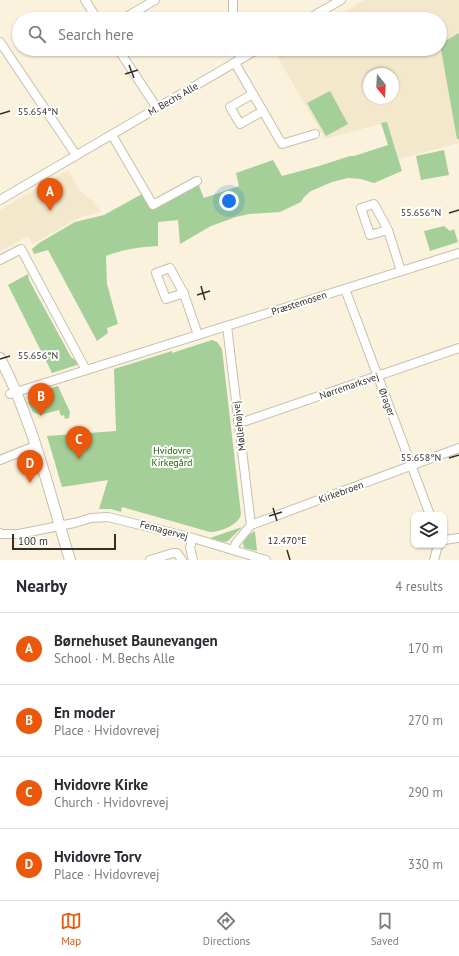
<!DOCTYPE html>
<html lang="en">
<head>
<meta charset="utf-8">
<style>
  :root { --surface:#fff; --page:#f2f2f3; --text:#2b2b33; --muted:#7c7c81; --line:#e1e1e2; --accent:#ea580c }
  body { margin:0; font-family:"PT Sans",sans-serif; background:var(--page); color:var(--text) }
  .controls { position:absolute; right:12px; bottom:12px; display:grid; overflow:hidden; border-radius:8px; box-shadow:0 1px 3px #0004 }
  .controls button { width:36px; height:36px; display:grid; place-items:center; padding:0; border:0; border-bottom:1px solid var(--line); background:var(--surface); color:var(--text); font:20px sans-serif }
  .compass { position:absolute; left:363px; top:68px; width:36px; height:36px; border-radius:50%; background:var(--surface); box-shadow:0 1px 3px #0004; rotate:162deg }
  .scale { position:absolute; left:12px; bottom:10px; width:104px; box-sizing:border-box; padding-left:4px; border:2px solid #333028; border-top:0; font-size:11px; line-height:14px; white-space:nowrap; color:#333028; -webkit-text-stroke:3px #fff; paint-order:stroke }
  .you { position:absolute; left:229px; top:201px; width:14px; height:14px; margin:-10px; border:3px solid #fff; border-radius:50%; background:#1a73e8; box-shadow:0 0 0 6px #1a73e833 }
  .badge { display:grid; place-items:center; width:26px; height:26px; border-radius:50%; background:var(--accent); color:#fff; font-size:13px; font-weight:700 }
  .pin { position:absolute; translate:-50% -33px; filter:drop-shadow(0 1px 2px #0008) }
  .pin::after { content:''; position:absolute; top:21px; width:14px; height:12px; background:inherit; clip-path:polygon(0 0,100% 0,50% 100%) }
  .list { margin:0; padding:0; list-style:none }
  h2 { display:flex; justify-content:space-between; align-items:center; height:52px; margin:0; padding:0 16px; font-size:17px }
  h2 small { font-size:13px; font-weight:400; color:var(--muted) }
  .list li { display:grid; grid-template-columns:26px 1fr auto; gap:12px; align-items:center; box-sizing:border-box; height:72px; padding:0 16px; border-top:1px solid var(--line) }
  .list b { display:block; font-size:15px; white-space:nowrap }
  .list p { margin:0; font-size:13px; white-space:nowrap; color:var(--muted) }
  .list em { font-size:13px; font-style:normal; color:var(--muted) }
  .icon { flex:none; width:22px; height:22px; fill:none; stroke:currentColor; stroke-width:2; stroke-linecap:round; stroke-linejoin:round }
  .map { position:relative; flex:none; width:459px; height:560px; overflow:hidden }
  .search { position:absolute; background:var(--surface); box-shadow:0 1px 3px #0004; left:12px; right:12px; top:12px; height:44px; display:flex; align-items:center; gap:10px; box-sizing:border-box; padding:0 14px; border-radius:22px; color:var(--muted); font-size:15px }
  .sheet { height:340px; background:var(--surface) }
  nav { display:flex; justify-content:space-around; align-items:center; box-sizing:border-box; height:56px; border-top:1px solid var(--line); background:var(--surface); font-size:11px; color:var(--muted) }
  nav a { display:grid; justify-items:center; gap:2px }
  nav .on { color:var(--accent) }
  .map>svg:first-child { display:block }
  .built { fill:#f3e7cc; fill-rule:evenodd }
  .green { fill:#a4cf98 }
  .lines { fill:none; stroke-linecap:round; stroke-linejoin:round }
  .minor-casing { stroke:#c7bfac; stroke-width:10 }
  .tertiary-casing { stroke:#c7bfac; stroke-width:12 }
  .minor { stroke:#fff; stroke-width:8 }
  .tertiary { stroke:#fff; stroke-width:10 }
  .ticks { fill:none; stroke:#333028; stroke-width:1.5 }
  .labels { text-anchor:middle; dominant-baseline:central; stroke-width:4; stroke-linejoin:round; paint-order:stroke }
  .street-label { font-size:10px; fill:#333028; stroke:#fff }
  .park-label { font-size:10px; fill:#226004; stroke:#fff }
  .ticks-label { font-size:10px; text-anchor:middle; fill:#333028; stroke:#fff; stroke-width:4; stroke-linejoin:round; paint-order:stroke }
</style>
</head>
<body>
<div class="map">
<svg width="459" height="560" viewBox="0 0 459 560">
  <rect width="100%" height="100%" fill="#fbf2de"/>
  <g class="built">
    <path d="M 364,0 L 459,0 L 459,143 L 399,159 L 387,122 L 325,139 L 273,49 L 440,49 L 440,19 L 333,19 ZM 369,74 L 393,74 L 393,98 L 369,98 Z"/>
    <path d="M 68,170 L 81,192 L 93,201 L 101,212 L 81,217 L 33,244 L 28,236 L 0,251 L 0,210 Z"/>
  </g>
  <g class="green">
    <path d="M 459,33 L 459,139 L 457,139 L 440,44 Z"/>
    <path d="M 330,91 L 348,124 L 326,136 L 307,103 Z"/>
    <path d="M 387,122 L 402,171 L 374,183 L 361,179 L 348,178 L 332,182 L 311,191 L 304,197 L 301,202 L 280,212 L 249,214 L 236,217 L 211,226 L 180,244 L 178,220 L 158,222 L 158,246 C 140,247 124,249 106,256 L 107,284 L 118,324 L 107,328 L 108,333 L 97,341 L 48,250 L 34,254 L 32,249 L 39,243 L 75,222 L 104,215 L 142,194 L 151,207 L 197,181 L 204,198 L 239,186 L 236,173 L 273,160 L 282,176 L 319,166 L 350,156 L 354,156 L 388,145 L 381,123 Z"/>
    <path d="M 444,150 L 449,175 L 421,180 L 416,156 Z"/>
    <path d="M 444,226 L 450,231 L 454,229 L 458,242 L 430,251 L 424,231 Z"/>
    <path d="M 28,274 L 29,280 L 71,357 L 80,364 L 52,373 L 8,285 Z"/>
    <path d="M 212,340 L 217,342 L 222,349 L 241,514 C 239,525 220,532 210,532 L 122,507 L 121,512 L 111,509 L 99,509 L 108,480 L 62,487 L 47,436 L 116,431 L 114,369 L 172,351 L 172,353 Z"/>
    <path d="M 58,386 L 70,412 L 69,418 L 65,419 L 64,415 L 61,416 L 59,410 L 40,415 L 33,412 L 28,402 L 31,400 L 33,393 Z"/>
    <path d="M 242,527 L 228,541 L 224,542 L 210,538 Z"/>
    <path d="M 255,531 L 257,551 L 244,548 L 243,542 L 250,534 Z"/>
  </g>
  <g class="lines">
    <defs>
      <g id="minor">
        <path d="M 85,0 L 97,19"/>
        <path d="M 123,19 L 155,0"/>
        <path d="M 233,19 L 233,0"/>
        <path d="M 308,19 L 341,0"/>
        <path d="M 0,42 L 76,155"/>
        <path d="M 118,49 L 157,108"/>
        <path d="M 236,49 L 241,59"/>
        <path d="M 235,63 L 282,144 L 315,134"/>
        <path d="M 253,94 L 230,107 L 240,124 L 263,111"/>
        <path d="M 112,135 L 153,205 L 197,181"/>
        <path d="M 0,200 L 258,49"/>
        <path d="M 388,230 L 370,235 L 361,208 L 374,204 L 388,230 L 401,271"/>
        <path d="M 0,260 L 21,249 L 86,370"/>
        <path d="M 345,289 L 430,515"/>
        <path d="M 184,293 L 166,299 L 156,273 L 170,268 L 184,294 L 198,335"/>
        <path d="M 227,326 L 251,525"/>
        <path d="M 10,394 L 459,253"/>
        <path d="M 238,421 L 246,421 L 459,348"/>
        <path d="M 0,460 L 35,446"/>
        <path d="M 0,533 L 1,534 L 19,534 L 74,523 L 91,518 L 108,517 L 193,538 L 266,560"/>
        <path d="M 193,538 L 190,547 L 193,560"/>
        <path d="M 444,540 L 459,538"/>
        <path d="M 233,550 L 236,543 L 251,525 L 459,448"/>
        <path d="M 150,560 L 173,553 L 177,553 L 182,560"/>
        <path d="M 434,560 L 438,545"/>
      </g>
      <path id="tertiary" d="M 0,358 C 33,421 49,492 70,560"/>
    </defs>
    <use href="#minor" class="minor-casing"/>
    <use href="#tertiary" class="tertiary-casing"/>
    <use href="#minor" class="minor"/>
    <use href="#tertiary" class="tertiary"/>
  </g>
  <path class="ticks" d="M 129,65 L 134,78M 125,74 L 138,70M 0,114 L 10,111M 449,213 L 459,210M 201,286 L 205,300M 197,295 L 210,291M 0,359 L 10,356M 449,458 L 459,455M 273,508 L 277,521M 269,516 L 282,512M 287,550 L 290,560"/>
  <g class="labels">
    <g class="street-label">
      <text transform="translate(173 99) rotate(-30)">M. Bechs Alle</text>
      <text transform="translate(299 303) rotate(-18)">Præstemosen</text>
      <text transform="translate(349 386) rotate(-19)">Nørremarksvej</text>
      <text transform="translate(387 402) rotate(69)">Ørager</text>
      <text transform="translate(239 426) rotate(-97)">Møllehøjvej</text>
      <text transform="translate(341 492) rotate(-20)">Kirkebroen</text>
      <text transform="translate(164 530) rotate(15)">Femagervej</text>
    </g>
    <g class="park-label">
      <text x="172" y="450">Hvidovre<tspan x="172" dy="12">Kirkegård</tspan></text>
    </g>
  </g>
  <g class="ticks-label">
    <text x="38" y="115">55.654°N</text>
    <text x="421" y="216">55.656°N</text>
    <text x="38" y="359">55.656°N</text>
    <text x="421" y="461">55.658°N</text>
    <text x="287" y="544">12.470°E</text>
  </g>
</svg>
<div class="controls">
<button><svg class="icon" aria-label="layers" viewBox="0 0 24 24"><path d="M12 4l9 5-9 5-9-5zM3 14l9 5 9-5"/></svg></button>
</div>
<svg class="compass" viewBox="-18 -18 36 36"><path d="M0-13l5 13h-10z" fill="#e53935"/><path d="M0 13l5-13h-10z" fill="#7c7c81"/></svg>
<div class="scale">100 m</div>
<div class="you"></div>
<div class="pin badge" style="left:50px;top:211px">A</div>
<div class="pin badge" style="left:41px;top:416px">B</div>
<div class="pin badge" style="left:79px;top:459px">C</div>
<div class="pin badge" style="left:30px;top:483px">D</div>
<div class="search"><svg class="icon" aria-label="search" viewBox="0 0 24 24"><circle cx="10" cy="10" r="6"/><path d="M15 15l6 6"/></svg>Search here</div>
</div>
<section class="sheet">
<h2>Nearby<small>4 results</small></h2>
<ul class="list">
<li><span class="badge">A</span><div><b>Børnehuset Baunevangen</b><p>School · M. Bechs Alle</p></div><em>170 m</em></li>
<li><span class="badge">B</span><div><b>En moder</b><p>Place · Hvidovrevej</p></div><em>270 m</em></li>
<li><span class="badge">C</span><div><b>Hvidovre Kirke</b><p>Church · Hvidovrevej</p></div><em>290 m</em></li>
<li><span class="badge">D</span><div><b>Hvidovre Torv</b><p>Place · Hvidovrevej</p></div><em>330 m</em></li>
</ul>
</section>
<nav>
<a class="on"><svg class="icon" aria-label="map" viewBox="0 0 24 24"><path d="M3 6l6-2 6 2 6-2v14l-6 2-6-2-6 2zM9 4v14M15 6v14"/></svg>Map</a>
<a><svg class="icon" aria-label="directions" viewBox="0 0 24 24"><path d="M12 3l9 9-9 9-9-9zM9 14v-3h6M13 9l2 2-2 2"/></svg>Directions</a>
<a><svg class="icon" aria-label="saved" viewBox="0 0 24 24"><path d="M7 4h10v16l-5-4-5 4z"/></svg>Saved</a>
</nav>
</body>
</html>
